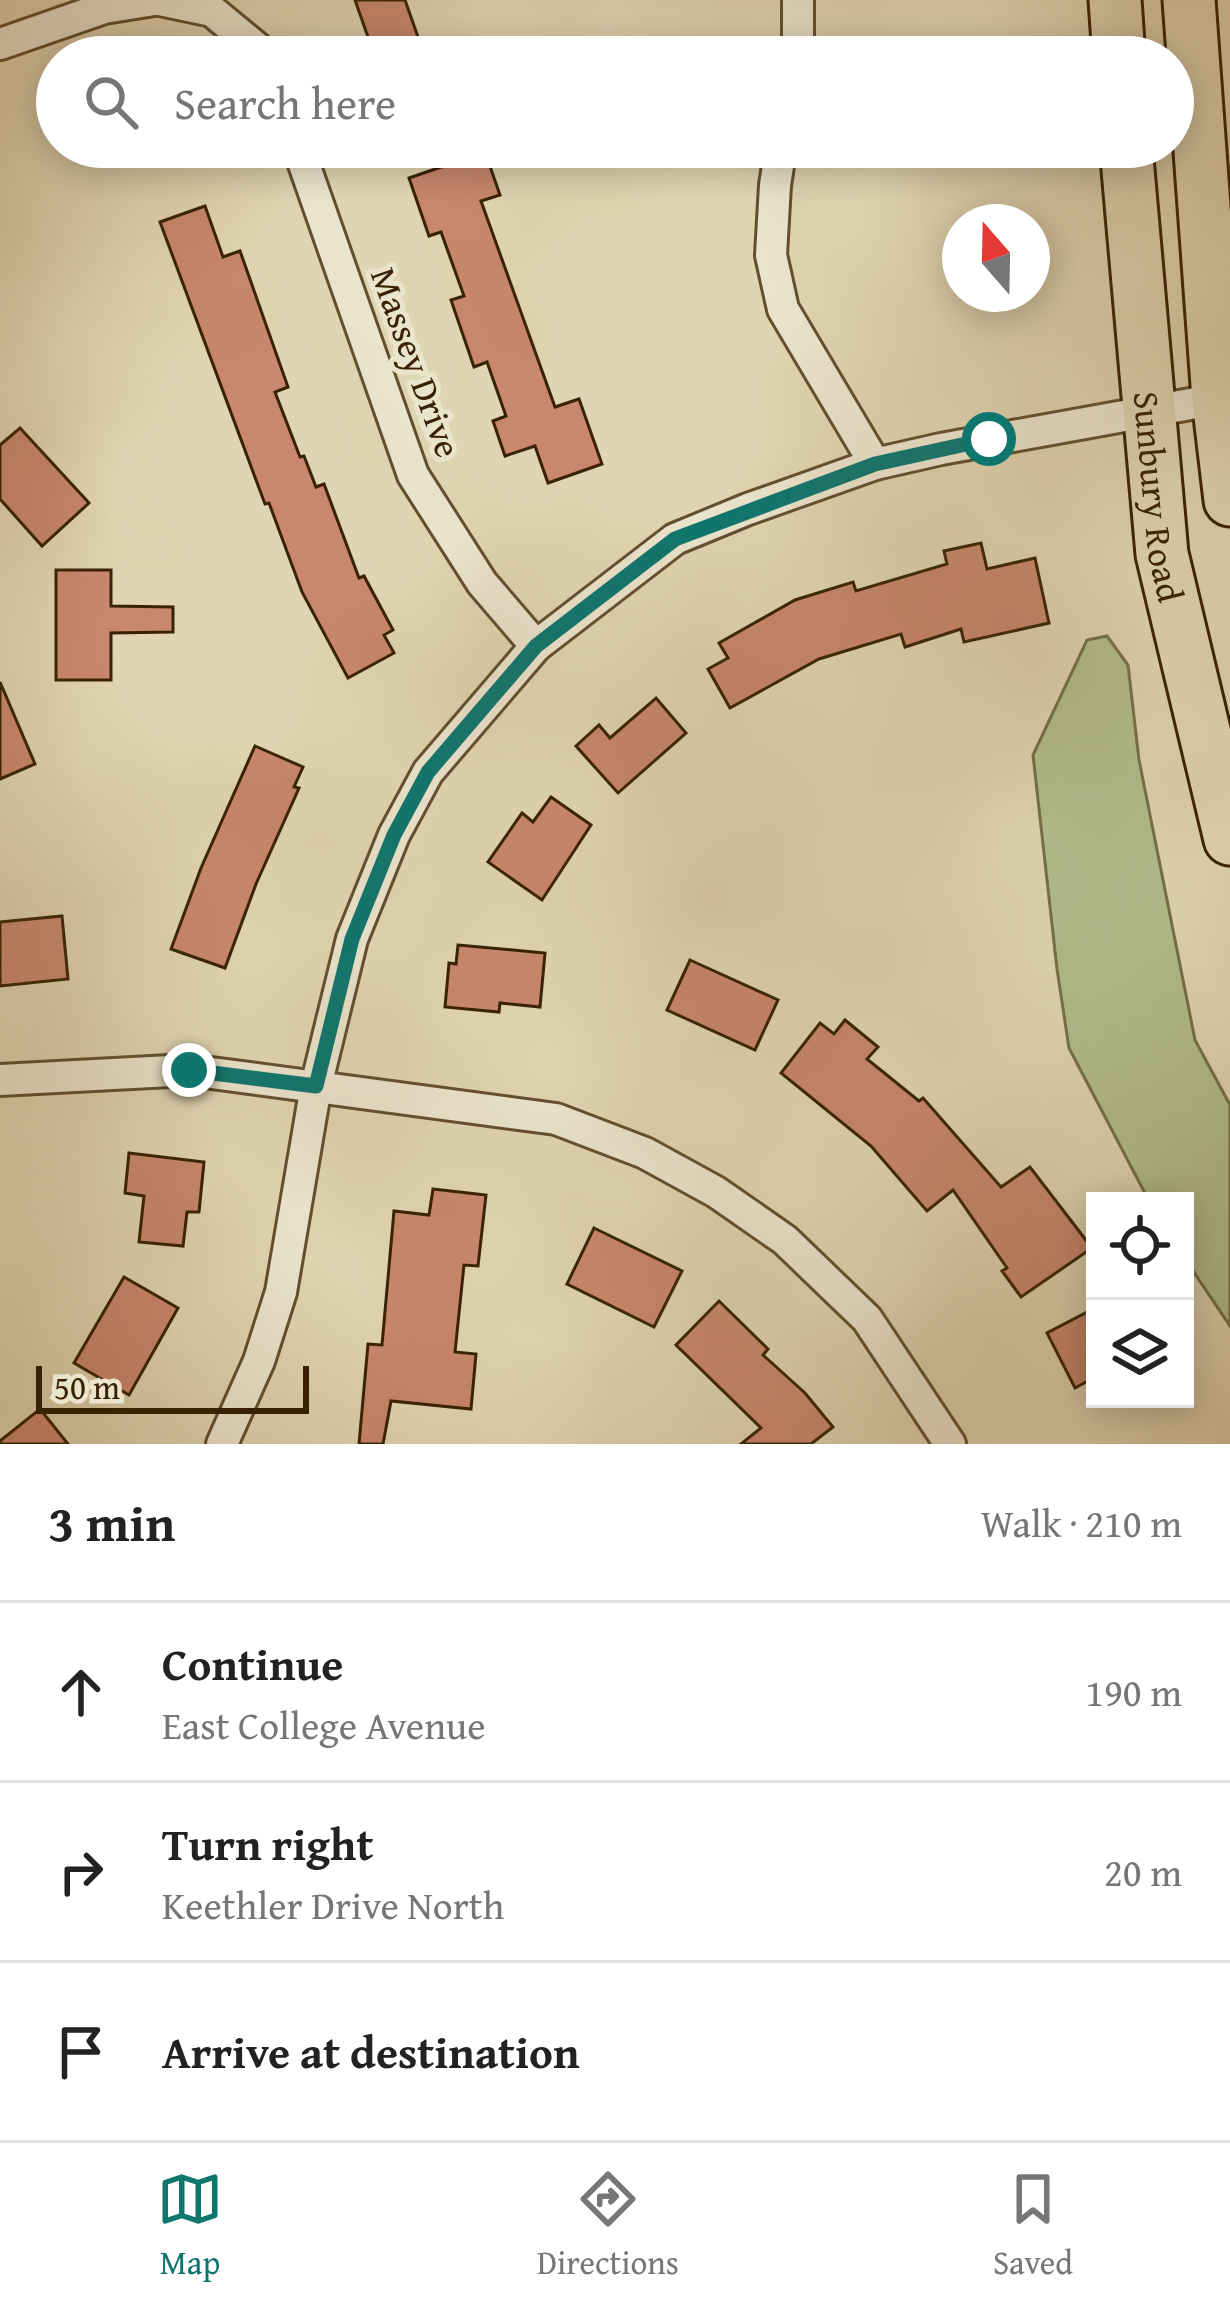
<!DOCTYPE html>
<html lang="en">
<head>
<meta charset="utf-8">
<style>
  :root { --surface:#fff; --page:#f6f6f6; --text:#222; --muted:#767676; --line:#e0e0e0; --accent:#0f766e }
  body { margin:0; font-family:"Gentium Book Plus",serif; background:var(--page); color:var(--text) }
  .controls { position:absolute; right:36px; bottom:36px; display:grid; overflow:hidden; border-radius:0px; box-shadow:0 6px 30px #0003 }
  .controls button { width:108px; height:108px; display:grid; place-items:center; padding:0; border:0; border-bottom:3px solid var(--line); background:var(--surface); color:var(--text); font:60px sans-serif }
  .compass { position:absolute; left:942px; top:204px; width:108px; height:108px; border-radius:50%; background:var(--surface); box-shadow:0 6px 30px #0003; rotate:340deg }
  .scale { position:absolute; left:36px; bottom:30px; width:273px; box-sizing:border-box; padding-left:12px; border:6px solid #382203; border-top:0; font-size:33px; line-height:42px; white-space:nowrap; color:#382203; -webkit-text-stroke:9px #ebe4cd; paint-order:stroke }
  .stop { position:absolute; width:36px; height:36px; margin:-27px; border:9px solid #0f766e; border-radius:50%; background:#fff }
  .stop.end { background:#0f766e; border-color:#fff; box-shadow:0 3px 12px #0008 }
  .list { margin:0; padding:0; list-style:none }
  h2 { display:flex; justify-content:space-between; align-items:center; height:156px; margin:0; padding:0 48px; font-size:51px }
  h2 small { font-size:39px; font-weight:400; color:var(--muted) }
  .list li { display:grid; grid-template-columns:78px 1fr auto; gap:36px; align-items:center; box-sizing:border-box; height:180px; padding:0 48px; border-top:3px solid var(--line) }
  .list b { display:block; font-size:45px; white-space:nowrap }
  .list p { margin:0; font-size:39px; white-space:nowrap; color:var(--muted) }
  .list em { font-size:39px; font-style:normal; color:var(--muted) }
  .icon { flex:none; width:66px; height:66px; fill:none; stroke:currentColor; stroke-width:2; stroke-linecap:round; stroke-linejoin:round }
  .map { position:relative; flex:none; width:1230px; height:1444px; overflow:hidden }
  .search { position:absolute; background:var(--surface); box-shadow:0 6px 30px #0003; left:36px; right:36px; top:36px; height:132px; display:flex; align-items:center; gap:30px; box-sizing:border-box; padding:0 42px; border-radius:66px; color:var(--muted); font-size:45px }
  .sheet { height:696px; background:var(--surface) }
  nav { display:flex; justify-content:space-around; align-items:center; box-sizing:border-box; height:168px; border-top:3px solid var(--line); background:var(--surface); font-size:33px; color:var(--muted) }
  nav a { display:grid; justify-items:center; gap:6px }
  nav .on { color:var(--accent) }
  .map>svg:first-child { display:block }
  .green { fill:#b1bd8d; stroke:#747048; stroke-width:3 }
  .building { fill:#c8876e; stroke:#382203; stroke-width:3 }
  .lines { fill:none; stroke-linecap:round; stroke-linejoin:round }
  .minor-casing { stroke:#624f2f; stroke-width:36 }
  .primary-casing { stroke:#382203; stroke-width:57 }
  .minor { stroke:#ebe4cd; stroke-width:30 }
  .primary { stroke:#e0d5b2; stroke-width:51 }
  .route { stroke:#0f766e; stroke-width:15 }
  .labels { text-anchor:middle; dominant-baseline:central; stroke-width:10; stroke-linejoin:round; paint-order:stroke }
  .street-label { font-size:36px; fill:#382203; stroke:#ebe4cd }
</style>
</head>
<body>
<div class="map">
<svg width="1230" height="1444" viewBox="0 0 1230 1444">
  <rect width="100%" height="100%" fill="#e0d5b2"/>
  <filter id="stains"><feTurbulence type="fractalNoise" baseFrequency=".00167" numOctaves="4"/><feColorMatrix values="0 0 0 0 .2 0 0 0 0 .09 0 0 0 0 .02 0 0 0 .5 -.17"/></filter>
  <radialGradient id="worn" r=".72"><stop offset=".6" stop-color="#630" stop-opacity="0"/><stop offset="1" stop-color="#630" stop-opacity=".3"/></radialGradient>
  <path class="green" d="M 1107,636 L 1128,665 L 1139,760 L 1195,1040 L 1230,1105 L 1230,1326 L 1185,1259 L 1185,1201 L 1149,1201 L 1069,1048 L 1057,969 L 1033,755 L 1087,640 Z"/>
  <g class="building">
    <path d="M 355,0 L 405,0 L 425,57 L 375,57 Z"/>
    <path d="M 485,152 L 500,195 L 481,201 L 555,407 L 579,399 L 602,464 L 548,483 L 535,446 L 505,456 L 493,421 L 506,416 L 487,362 L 474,367 L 451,300 L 464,296 L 441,232 L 429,236 L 409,178 Z"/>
    <path d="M 205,206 L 223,257 L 240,251 L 288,387 L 275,392 L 300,457 L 304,456 L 316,487 L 324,484 L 359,578 L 364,576 L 393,630 L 384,635 L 394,653 L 348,678 L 302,592 L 269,503 L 265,504 L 160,222 Z"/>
    <path d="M 20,428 L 89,503 L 42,546 L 0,499 L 0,445 Z"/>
    <path d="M 981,543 L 987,569 L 1035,558 L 1049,623 L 964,642 L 961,629 L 905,647 L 901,634 L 819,659 L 730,708 L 708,669 L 728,658 L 719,643 L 795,600 L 853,582 L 856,591 L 947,564 L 944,551 Z"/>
    <path d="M 56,570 L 111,570 L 111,606 L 173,607 L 173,632 L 111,633 L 111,680 L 56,680 Z"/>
    <path d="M 0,682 L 35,764 L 0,779 Z"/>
    <path d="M 656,698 L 686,733 L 618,793 L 576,746 L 599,725 L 610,738 Z"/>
    <path d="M 255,746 L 303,767 L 294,787 L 299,788 L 256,884 L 225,968 L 171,949 L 201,868 Z"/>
    <path d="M 551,797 L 591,825 L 542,900 L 488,862 L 522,813 L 533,822 Z"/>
    <path d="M 62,916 L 68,979 L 0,986 L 0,922 Z"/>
    <path d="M 458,945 L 545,953 L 540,1007 L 500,1003 L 499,1012 L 445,1007 L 449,963 L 456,964 Z"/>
    <path d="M 690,960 L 778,1000 L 755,1050 L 667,1010 Z"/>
    <path d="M 845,1020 L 878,1047 L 867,1059 L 919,1101 L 923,1098 L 1001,1187 L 1030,1167 L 1092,1248 L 1021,1297 L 1002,1271 L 1007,1268 L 953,1190 L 927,1211 L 871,1146 L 781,1073 L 820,1023 L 834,1034 Z"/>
    <path d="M 129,1153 L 204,1162 L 199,1212 L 187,1212 L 183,1246 L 139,1242 L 144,1196 L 125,1193 Z"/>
    <path d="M 433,1189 L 486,1195 L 478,1266 L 464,1265 L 455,1352 L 476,1354 L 471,1409 L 391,1401 L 383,1444 L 359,1444 L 368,1344 L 382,1345 L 394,1211 L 429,1215 Z"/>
    <path d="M 594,1228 L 682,1271 L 654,1327 L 567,1284 Z"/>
    <path d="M 124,1277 L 178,1308 L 129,1395 L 74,1363 Z"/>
    <path d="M 719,1301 L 768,1349 L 763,1355 L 805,1393 L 833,1427 L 811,1444 L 741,1444 L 761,1428 L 676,1345 Z"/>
    <path d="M 1095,1308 L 1095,1377 L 1075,1388 L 1047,1333 Z"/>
    <path d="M 40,1409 L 68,1444 L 0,1444 L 0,1441 Z"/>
  </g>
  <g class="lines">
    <defs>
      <g id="minor">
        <path d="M 160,0 L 212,11 L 258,49 L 261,57"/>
        <path d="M 798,0 L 798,57"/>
        <path d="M 0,44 L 104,8 L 154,0"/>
        <path d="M 298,147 L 413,475 L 482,583 L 536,646"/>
        <path d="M 781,147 L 775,185 L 771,255 L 783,309 L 875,464"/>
        <path d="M 0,1080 L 189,1070 L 556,1119 L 645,1153 L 716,1192 L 785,1240 L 867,1319 L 950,1444"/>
        <path d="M 222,1444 L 259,1361 L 281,1292 L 316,1086 L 352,939 L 394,835 L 428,772 L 536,646 L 675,539 L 748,509 L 875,464 L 941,449 L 1218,399"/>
      </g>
      <g id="primary">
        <path d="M 1115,0 L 1119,57"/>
        <path d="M 1189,0 L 1218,399 L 1230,500"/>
        <path id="s1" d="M 1126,147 L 1162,554 L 1230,839"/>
      </g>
    </defs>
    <use href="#minor" class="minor-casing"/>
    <use href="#primary" class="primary-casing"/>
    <use href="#minor" class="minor"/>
    <use href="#primary" class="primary"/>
  </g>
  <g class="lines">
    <path class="route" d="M 189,1070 L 316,1086 L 352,939 L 394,835 L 428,772 L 536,646 L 675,539 L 875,464 L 989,439"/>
  </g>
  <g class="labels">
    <g class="street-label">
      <text transform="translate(417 362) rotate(70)">Massey Drive</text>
      <text stroke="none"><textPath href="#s1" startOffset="351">Sunbury Road</textPath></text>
    </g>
  </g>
  <rect width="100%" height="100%" filter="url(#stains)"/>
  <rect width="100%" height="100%" fill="url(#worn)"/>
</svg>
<div class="controls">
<button><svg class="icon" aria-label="locate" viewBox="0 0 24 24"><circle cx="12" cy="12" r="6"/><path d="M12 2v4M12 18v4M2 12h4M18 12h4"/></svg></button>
<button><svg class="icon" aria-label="layers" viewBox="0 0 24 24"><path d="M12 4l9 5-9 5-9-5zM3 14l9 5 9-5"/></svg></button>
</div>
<svg class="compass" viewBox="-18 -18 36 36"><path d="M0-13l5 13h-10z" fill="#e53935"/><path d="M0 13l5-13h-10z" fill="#767676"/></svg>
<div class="scale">50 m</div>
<div class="stop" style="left:989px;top:439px"></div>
<div class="stop end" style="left:189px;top:1070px"></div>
<div class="search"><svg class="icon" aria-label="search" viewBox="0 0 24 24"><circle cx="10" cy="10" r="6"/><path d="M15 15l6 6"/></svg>Search here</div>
</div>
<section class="sheet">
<h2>3 min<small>Walk · 210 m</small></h2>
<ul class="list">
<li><svg class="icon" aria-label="ahead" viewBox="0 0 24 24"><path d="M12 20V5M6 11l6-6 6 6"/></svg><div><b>Continue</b><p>East College Avenue</p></div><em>190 m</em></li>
<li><svg class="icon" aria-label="right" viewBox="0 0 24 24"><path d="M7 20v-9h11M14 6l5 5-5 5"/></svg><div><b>Turn right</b><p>Keethler Drive North</p></div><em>20 m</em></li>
<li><svg class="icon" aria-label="arrive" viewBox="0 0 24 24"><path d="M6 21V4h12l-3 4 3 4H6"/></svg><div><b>Arrive at destination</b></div></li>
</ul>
</section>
<nav>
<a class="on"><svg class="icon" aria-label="map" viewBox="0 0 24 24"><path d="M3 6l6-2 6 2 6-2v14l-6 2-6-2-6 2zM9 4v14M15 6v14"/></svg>Map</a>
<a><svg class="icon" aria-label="directions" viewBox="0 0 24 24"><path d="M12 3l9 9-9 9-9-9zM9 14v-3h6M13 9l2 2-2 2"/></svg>Directions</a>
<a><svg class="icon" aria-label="saved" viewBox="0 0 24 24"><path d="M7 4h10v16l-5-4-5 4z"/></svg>Saved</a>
</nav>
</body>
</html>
